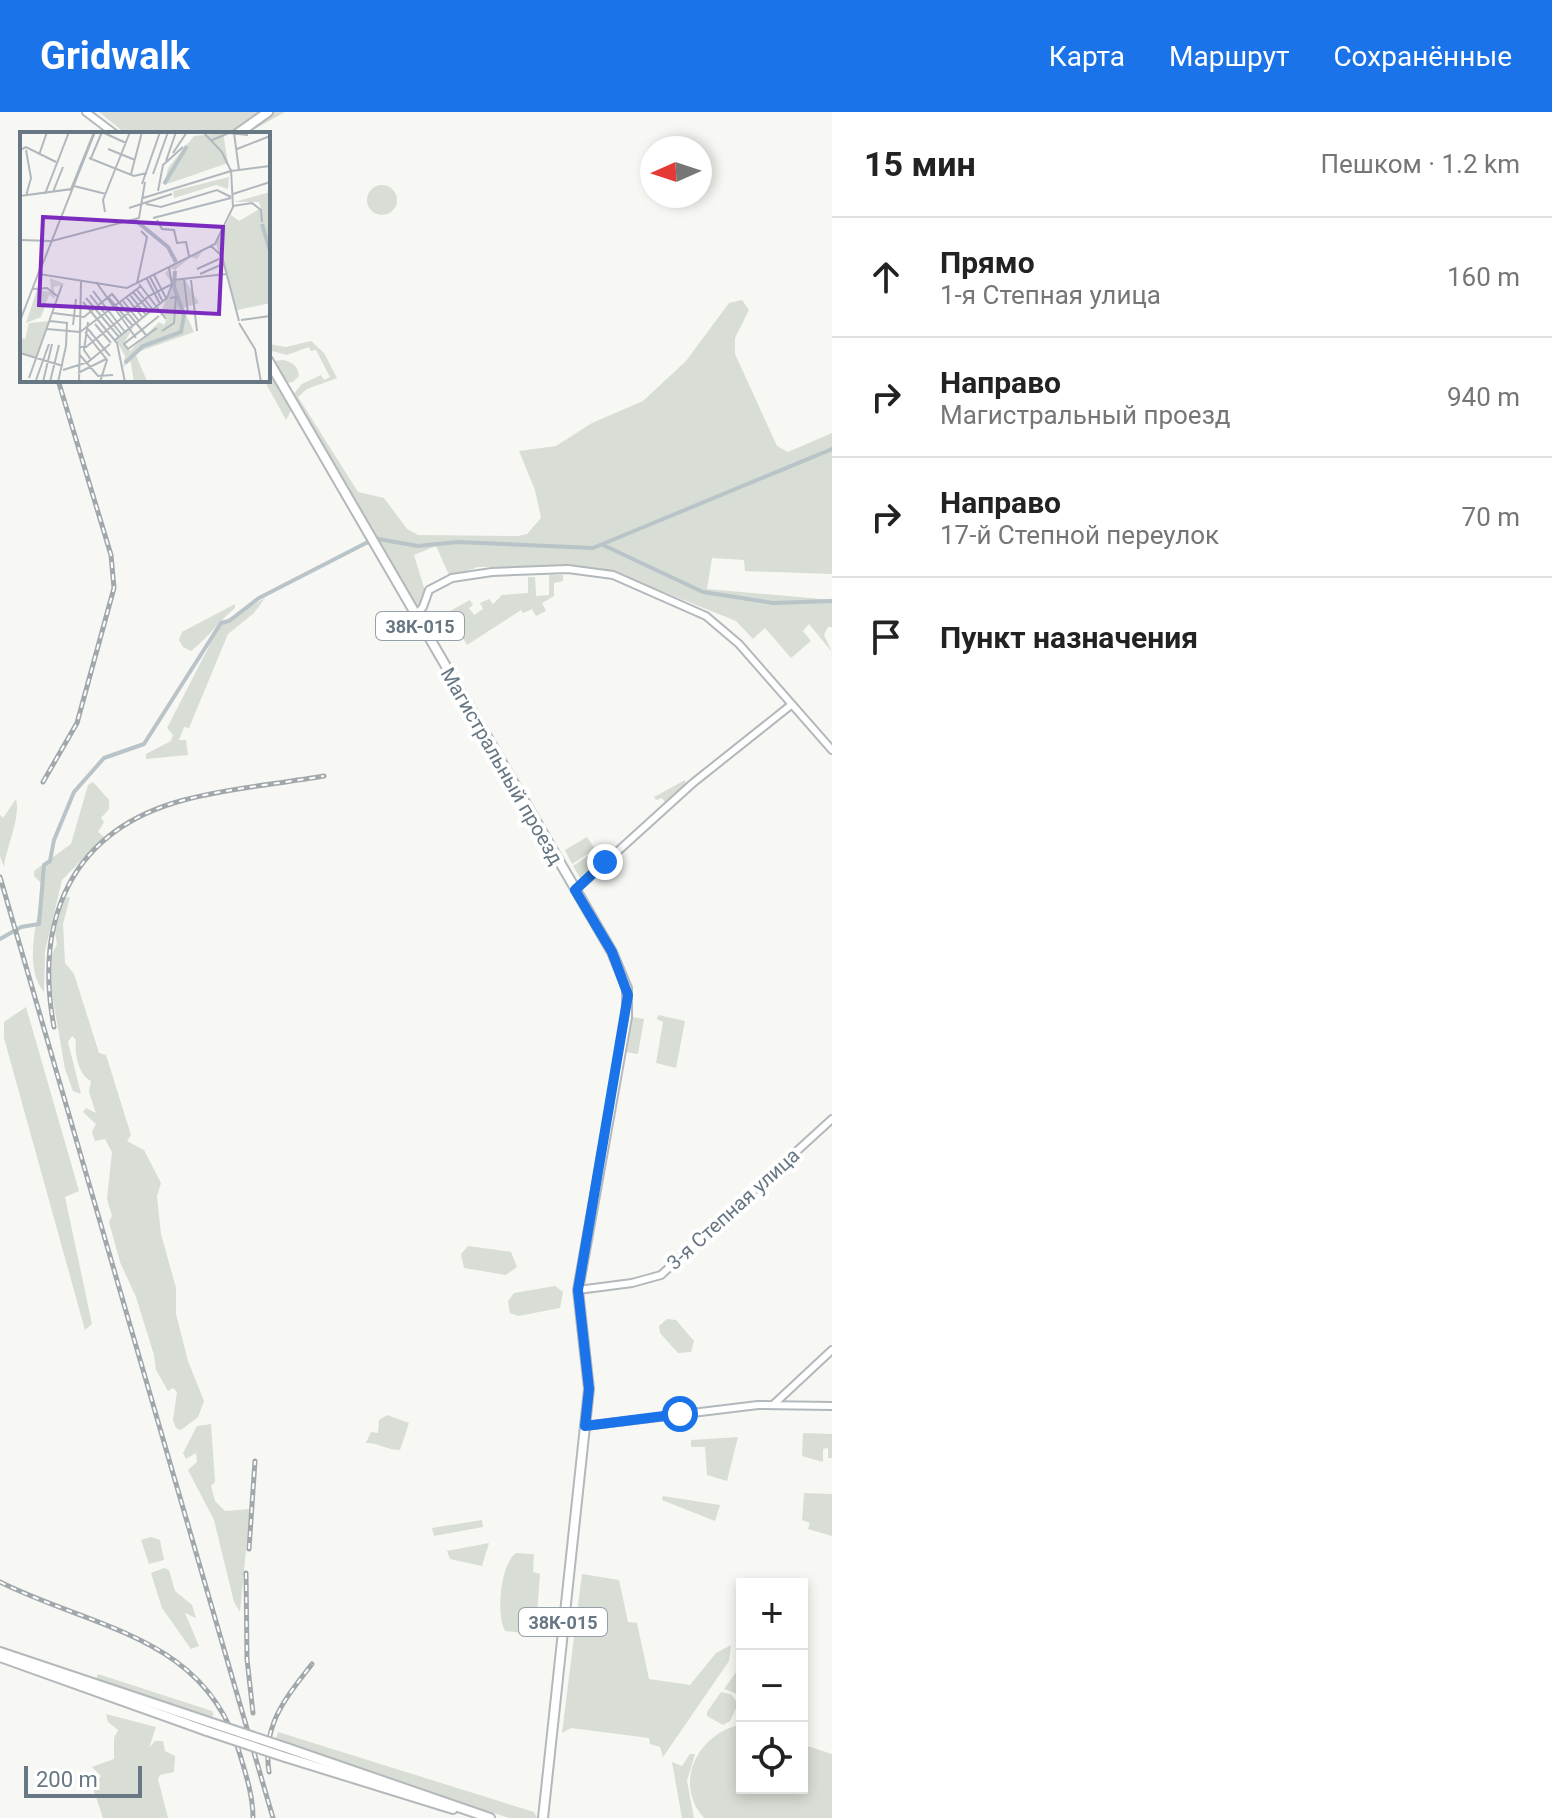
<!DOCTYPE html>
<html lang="ru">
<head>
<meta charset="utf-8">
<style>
  :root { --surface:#fff; --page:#f6f6f6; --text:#222; --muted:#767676; --line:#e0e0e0; --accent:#1a73e8 }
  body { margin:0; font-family:Roboto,sans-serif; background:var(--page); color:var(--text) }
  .controls { position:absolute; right:24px; bottom:24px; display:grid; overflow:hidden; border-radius:0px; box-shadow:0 4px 12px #0003 }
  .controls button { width:72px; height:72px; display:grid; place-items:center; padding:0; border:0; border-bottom:2px solid var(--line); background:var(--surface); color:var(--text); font:40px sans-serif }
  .compass { position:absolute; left:640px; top:24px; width:72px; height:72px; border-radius:50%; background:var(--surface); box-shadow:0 4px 12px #0003; rotate:267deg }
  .scale { position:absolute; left:24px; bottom:20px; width:118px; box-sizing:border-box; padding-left:8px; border:4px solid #677783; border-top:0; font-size:22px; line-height:28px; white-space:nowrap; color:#677783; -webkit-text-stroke:6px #fff; paint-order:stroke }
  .stop { position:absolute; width:24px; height:24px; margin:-18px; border:6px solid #1a73e8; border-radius:50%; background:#fff }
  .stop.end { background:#1a73e8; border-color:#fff; box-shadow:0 2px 8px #0008 }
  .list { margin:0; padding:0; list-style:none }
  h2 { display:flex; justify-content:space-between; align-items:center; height:104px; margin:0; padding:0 32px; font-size:34px }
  h2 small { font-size:26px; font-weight:400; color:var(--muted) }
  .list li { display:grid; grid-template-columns:52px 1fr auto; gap:24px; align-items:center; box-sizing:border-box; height:120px; padding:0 32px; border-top:2px solid var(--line) }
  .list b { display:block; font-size:30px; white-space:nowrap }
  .list p { margin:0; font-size:26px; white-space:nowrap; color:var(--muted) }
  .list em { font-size:26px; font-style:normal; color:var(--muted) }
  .icon { flex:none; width:44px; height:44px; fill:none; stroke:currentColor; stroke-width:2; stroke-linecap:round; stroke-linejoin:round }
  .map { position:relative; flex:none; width:832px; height:1706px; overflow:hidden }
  header { display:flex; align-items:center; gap:48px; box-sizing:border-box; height:112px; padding:0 40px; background:var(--accent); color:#fff }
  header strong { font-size:38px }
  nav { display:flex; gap:44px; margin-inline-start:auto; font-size:28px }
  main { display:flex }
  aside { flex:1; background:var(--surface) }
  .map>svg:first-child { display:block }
  .green { fill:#d8ddd5 }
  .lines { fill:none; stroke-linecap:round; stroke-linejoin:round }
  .canal { stroke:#b9c4c8; stroke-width:4 }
  .secondary-casing { stroke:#b2b8bc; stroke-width:10 }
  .primary-casing { stroke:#b3b8bb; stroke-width:12 }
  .secondary { stroke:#fff; stroke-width:6 }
  .primary { stroke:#fff; stroke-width:8 }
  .rail-casing { stroke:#a1a8ac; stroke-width:5 }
  .rail { stroke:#fff; stroke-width:2; stroke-dasharray:6; stroke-linecap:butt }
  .primary-bridge-casing { stroke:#b3b8bb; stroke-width:12; stroke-linecap:butt }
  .primary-bridge { stroke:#fff; stroke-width:8 }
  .route { stroke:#1a73e8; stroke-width:10 }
  .labels { text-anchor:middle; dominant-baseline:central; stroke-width:8; stroke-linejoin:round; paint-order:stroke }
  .shield { fill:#fff; stroke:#95a0a8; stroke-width:2 }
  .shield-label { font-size:18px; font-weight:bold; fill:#677783 }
  .street-label { font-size:20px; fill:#677783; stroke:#fff }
  .inset-river { fill:none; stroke:#b9c4c8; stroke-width:4 }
  .inset-road { fill:none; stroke:#b0b8bd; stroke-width:2 }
  .view { fill:#7b2cbf; fill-opacity:0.15; stroke:#7b2cbf; stroke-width:4 }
  .inset-edge { fill:none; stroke:#677783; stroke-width:4 }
</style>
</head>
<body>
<header>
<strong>Gridwalk</strong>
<nav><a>Карта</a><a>Маршрут</a><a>Сохранённые</a></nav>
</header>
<main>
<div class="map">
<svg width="832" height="1706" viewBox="0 0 832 1706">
  <rect width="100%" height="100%" fill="#f7f7f4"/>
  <g class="green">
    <path d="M 99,0 L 285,0 L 246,22 L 126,22 Z"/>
    <circle cx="382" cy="88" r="15"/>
    <path d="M 742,188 L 749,198 L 735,226 L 735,242 L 777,334 L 788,340 L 832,321 L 832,462 L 745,459 L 744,448 L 712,446 L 707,477 L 832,488 L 832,515 L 828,515 L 824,523 L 832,540 L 809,512 L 803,519 L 811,529 L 791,546 L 765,516 L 753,527 L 736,509 L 614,460 L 589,455 L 478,455 L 450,465 L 436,434 L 414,443 L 425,479 L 420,495 L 415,495 L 375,429 L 392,429 L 374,427 L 292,284 L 302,272 L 321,263 L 324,268 L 330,265 L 316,238 L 311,239 L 309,235 L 287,243 L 268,238 L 268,232 L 286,235 L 311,229 L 324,241 L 337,266 L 307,277 L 298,285 L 358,380 L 384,386 L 407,417 L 418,423 L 518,424 L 527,422 L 541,406 L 535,378 L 519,339 L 556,334 L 592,311 L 643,289 L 686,249 L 729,191 Z"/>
    <path d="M 283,248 C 292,250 298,254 299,264 L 293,270 L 286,271 L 273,249 Z"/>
    <path d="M 268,256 L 292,297 L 286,308 L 264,268 L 268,268 Z"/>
    <path d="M 549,463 L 563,463 L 563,469 L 554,471 L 554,484 L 542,491 L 546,499 L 536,504 L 532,497 L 523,501 L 521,498 L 467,533 L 458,518 L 459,512 L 447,517 L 441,506 L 452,505 L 450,499 L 470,488 L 473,493 L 469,496 L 474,503 L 483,497 L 480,491 L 489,487 L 493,492 L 502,483 L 528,481 L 528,465 L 535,465 L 536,484 L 549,483 Z"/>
    <path d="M 265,486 L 254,501 L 228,522 L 189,616 L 184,615 L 179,628 L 186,628 L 188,643 L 146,647 L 146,642 L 171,629 L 173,623 L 167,616 L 221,511 Z"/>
    <path d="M 235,492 L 235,496 C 218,510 208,526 191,539 L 183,535 L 179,528 L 182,520 Z"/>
    <path d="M 685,668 L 686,675 L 662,696 L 665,690 L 662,686 L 656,688 L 654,685 Z"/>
    <path d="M 93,670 L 109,688 L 109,697 L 101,706 L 104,710 L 98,720 L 104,725 L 62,768 L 45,839 L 44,880 C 22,854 39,803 43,773 L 34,764 L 34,759 L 71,732 L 88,673 Z"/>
    <path d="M 16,687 C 21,706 6,735 4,755 L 0,744 L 0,703 L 3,706 Z"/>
    <path d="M 587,725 L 595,737 L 572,752 L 565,738 Z"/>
    <path d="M 596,738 L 603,749 L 582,769 L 573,754 Z"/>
    <path d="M 70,785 L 63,812 L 65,851 L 74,862 L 99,941 L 106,943 L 131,1023 L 127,1029 L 144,1038 L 161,1071 L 157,1084 L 161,1122 L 176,1176 L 176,1202 L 188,1249 L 204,1289 L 198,1305 L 181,1318 L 176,1316 L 173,1308 L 177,1280 L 173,1276 L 168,1279 L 156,1258 L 154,1243 L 136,1185 L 120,1150 L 109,1110 L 112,1104 L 107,1087 L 112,1040 L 105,1027 L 95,1029 L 92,1020 L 96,1012 L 83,1000 L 86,996 L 96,1001 L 89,980 L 91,969 C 79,964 74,941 76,928 L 72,924 L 68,930 L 81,982 L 73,979 L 65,957 L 50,870 L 50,846 L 57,832 L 54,815 L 65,786 Z"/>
    <path d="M 26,895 L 79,1079 L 65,1085 L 92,1212 L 85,1218 L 4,926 L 4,910 Z"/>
    <path d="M 658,903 L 685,909 L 676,956 L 656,951 L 663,910 L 657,907 Z"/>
    <path d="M 632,905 L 644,907 L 638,942 L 625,940 Z"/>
    <path d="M 468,1134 L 511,1140 L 517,1155 L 506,1163 L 464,1156 L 461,1142 Z"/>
    <path d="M 555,1174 L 563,1180 L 560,1196 L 518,1204 L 510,1201 L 508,1189 L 514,1181 Z"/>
    <path d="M 667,1207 L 676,1208 L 694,1229 L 691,1240 L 678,1241 L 660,1221 L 659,1214 Z"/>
    <path d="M 387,1303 L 409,1311 L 400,1338 C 387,1338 376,1330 366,1331 L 371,1320 L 378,1321 L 379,1308 Z"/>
    <path d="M 211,1312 L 215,1370 L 211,1374 L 215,1389 L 225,1399 L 250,1397 L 240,1500 L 234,1490 L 214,1408 L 188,1358 L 197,1350 L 196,1341 L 186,1347 L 183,1341 L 197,1314 Z"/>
    <path d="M 803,1321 L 832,1322 L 832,1346 L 828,1346 L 828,1336 L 823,1337 L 823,1350 L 802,1344 Z"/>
    <path d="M 738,1325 L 727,1369 L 707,1363 L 705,1335 L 691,1335 L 691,1328 Z"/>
    <path d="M 804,1381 L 832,1382 L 832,1424 L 808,1417 L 810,1411 L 802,1408 Z"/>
    <path d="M 663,1384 L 720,1393 L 715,1409 L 662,1388 Z"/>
    <path d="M 482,1408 L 483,1415 L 434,1424 L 432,1416 Z"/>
    <path d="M 151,1425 L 160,1428 L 164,1448 L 149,1452 L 141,1428 Z"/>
    <path d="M 489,1431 L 482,1454 L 450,1447 L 447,1439 Z"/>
    <path d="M 516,1441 L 534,1442 L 533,1460 L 540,1462 L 536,1516 L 525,1521 L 505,1519 C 496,1502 500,1453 516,1441 Z"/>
    <path d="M 164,1456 L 169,1458 L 175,1479 L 192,1493 L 196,1506 L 185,1501 L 199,1534 L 191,1537 L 162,1496 L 151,1461 Z"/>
    <path d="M 582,1462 L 619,1468 L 628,1510 L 637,1511 L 649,1567 L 690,1573 L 716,1541 L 731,1533 L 729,1549 L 663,1645 L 660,1635 L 650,1632 L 649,1626 L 571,1616 L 562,1621 Z"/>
    <path d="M 742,1552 L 742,1584 L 724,1577 Z"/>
    <path d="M 98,1562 L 212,1599 L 214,1603 L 210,1605 L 96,1567 Z"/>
    <path d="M 721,1580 L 731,1582 L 738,1592 L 730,1609 L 723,1613 L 707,1604 L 707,1600 Z"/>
    <path d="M 106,1602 L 156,1615 L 149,1636 L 155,1629 L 163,1629 L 165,1639 L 175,1644 L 174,1660 L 160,1663 L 158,1667 L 168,1706 L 103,1706 L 92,1673 L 101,1664 L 92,1655 L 114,1647 L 114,1626 L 118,1618 L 108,1610 Z"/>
    <path d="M 735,1614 L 742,1614 L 742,1676 L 802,1676 L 802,1632 L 832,1642 L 832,1706 L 704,1706 C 674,1672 696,1626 735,1614 Z"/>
    <path d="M 278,1620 L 534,1700 L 537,1706 L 509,1706 L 289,1633 L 276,1627 Z"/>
    <path d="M 690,1642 L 695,1642 L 687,1669 L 694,1706 L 682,1706 L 672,1650 L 682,1654 Z"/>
  </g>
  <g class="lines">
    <g class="canal">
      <path d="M 603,433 L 703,480 L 773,491 L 832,489"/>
      <path d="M 0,827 L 21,815 L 39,812 L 44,753 L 50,749 L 54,728 L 74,680 L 104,646 L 144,632 L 221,511 L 229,509 L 259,486 L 366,431 L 378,427 L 418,434 L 458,430 L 593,436 L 832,337"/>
    </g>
    <defs>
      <g id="secondary">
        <path d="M 86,0 L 115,22"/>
        <path d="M 415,504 L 423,495 L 429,478 L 452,466 L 492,460 L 568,457 L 613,463 L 706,504 L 739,532 L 832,638"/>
        <path d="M 575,778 L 693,671 L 791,593"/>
        <path d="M 578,1178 L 632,1171 L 661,1163 L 832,1007"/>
        <path d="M 774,1292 L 832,1238"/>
        <path d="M 585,1314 L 758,1293 L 832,1294"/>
      </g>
      <g id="primary">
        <path d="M 237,22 L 268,0"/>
        <path d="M 268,248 L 612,840 L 627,876 L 627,905 L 578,1178 L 589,1277 L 543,1706"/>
        <path d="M 0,1540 L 209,1610"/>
        <path d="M 0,1545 L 207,1619"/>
        <path d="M 287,1636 L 490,1706"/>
        <path d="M 285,1645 L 453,1697"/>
      </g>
    </defs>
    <use href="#secondary" class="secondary-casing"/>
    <use href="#primary" class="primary-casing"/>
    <use href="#secondary" class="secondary"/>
    <use href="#primary" class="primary"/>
    <defs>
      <g id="rail">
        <path d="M 43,670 L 77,611 L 114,476 L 111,443 L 58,268"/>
        <path d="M 0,765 L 273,1706"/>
        <path d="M 54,915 C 34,807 71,718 184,688 C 229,676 278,672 324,664"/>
        <path d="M 249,1437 L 255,1349"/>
        <path d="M 246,1461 L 247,1547 L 253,1601"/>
        <path d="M 0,1470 C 97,1518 208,1524 241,1646 C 247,1666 253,1685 253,1706"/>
        <path d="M 269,1660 C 262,1613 285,1587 312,1552"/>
      </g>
    </defs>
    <use href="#rail" class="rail-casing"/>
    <use href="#rail" class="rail"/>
    <defs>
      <g id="primary-bridge">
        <path d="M 209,1610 L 287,1636"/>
        <path d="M 207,1619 L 285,1645"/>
      </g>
    </defs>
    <use href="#primary-bridge" class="primary-bridge-casing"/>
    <use href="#primary-bridge" class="primary-bridge"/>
  </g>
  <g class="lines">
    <path class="route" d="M 605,750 L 575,778 L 612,840 L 628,883 L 578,1178 L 589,1277 L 585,1314 L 680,1302"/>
  </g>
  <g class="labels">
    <g class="shield">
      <rect x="376" y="500" width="88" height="28" rx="6"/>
      <rect x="519" y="1496" width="88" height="28" rx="6"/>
    </g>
    <g class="shield-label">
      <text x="420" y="514">38К-015</text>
      <text x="563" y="1510">38К-015</text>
    </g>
    <g class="street-label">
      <text transform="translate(502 654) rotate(60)">Магистральный проезд</text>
      <text transform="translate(733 1097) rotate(-42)">3-я Степная улица</text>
    </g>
  </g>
  <g transform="translate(20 20)">
    <rect width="250" height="250" fill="#f7f7f4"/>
    <path d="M 203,1 L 208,31 L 144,53 L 148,36 L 174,4 ZM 209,45 L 208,57 L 196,53 L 154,66 L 153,59 ZM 250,60 L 250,171 L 217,178 L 196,112 L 211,83 L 219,89 L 241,76 L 239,70 L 214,70 ZM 185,116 L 177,127 L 171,125 L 156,137 L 156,148 L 165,148 L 179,171 L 163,176 L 174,200 L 115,221 L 127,249 L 114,250 L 110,226 L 103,236 L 105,224 L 96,208 L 114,194 L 104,211 L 110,219 L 139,190 L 144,193 L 147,186 L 140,183 L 152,152 L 145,141 L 148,138 L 152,148 L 155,138 L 149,136 ZM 30,146 L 45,152 L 34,155 L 35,167 L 29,163 L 21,185 L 6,191 L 17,158 L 31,160 ZM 30,189 L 16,227 L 0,221 L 0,206 L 5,207 L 9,191 Z" fill="#d8ddd5"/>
    <path class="inset-river" d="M 144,52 L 167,14M 115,88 L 148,115 L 156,130M 242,92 L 250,119M 105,231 L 123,214 L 161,200 L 164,183 L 154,155 L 155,139"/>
    <path class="inset-road" d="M 82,0 L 106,11M 183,0 L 202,20 L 211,39M 214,1 L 219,38M 192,8 L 209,1 L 228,3M 88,17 L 115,28M 217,17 L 250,4M 0,18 L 6,15 L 36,30M 153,21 L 167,0M 19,23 L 27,0M 69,26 L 114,44 L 127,41M 71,26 L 82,0M 146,29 L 156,0M 211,39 L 250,34M 111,42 L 122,0M 133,42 L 148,0M 122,52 L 140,0M 54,54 L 86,62M 138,59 L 143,33 L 163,15M 33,60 L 43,35M 25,62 L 49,0M 213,62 L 250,50M 0,64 L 53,57M 0,64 L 51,57 L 74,0M 6,64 L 11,46 L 6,18M 123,66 L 211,39M 126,72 L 141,75 L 197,58 L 211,65M 213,74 L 232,71 L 241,78 L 242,90M 109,76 L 152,62M 85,80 L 83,68 L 110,0M 133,86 L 211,66M 137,88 L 142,97 L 154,98 L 157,111 L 166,110 L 169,124M 0,108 L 32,109 L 119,86 L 125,50M 191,114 L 202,124 L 219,189M 21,136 L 75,0M 177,137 L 199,127M 19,142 L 107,156 L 195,112 L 213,75 L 211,37M 180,142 L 203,132M 134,143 L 146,166M 130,145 L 143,170M 127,147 L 140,172M 164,147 L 168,182M 153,148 L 206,142M 171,148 L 177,199M 76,150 L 116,206M 117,151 L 127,105 L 121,99M 119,152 L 146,187M 13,157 L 27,156 L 37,164M 117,158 L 133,178M 73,159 L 105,200M 113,160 L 130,180M 70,163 L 102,203M 110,163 L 126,183M 88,165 L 113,194M 66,166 L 99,205M 107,166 L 123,186M 103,169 L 119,189M 63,170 L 97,211 L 105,250M 33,181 L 64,185 L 92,162 L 126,203M 221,188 L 250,184M 0,189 L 20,137M 30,189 L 47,191 L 46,214M 68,190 L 64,218 L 71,228M 219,191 L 235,217 L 241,250M 75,192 L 91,211M 53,193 L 56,167M 137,196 L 108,217 L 104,212 L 139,184M 27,197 L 60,200M 68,197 L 90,224M 142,199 L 154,191 L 156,165 L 150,166M 60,200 L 121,154M 65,200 L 87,228 L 80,250M 95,208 L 147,166 L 152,152 L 149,136M 59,215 L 66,215 L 129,164 L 152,152M 0,221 L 43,234M 59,222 L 78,244 L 93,243M 43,238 L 68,230 L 90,212M 58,241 L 86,227M 9,246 L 42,153M 16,248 L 29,212M 23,250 L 32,212M 30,250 L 39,213M 38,250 L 46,214M 59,250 L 61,149"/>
    <path class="view" d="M 23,85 L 203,95 L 199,182 L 19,173 Z"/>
    <rect width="250" height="250" class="inset-edge"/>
  </g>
</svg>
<div class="controls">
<button>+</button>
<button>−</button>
<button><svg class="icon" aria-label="locate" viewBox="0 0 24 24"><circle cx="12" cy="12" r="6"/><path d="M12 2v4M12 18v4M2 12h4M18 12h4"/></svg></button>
</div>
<svg class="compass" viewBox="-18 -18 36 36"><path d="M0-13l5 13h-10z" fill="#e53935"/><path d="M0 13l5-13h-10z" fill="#767676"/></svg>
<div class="scale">200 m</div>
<div class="stop" style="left:680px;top:1302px"></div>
<div class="stop end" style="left:605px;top:750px"></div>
</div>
<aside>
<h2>15 мин<small>Пешком · 1.2 km</small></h2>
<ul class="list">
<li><svg class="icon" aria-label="ahead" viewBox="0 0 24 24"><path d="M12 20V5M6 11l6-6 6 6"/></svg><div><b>Прямо</b><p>1-я Степная улица</p></div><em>160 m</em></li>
<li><svg class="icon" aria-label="right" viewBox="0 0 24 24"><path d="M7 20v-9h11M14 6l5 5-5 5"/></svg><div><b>Направо</b><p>Магистральный проезд</p></div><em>940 m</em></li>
<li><svg class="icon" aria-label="right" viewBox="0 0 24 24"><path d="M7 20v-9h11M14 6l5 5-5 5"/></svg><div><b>Направо</b><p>17-й Степной переулок</p></div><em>70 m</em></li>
<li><svg class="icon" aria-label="arrive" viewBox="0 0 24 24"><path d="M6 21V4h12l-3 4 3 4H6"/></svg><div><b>Пункт назначения</b></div></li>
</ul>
</aside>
</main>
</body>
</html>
